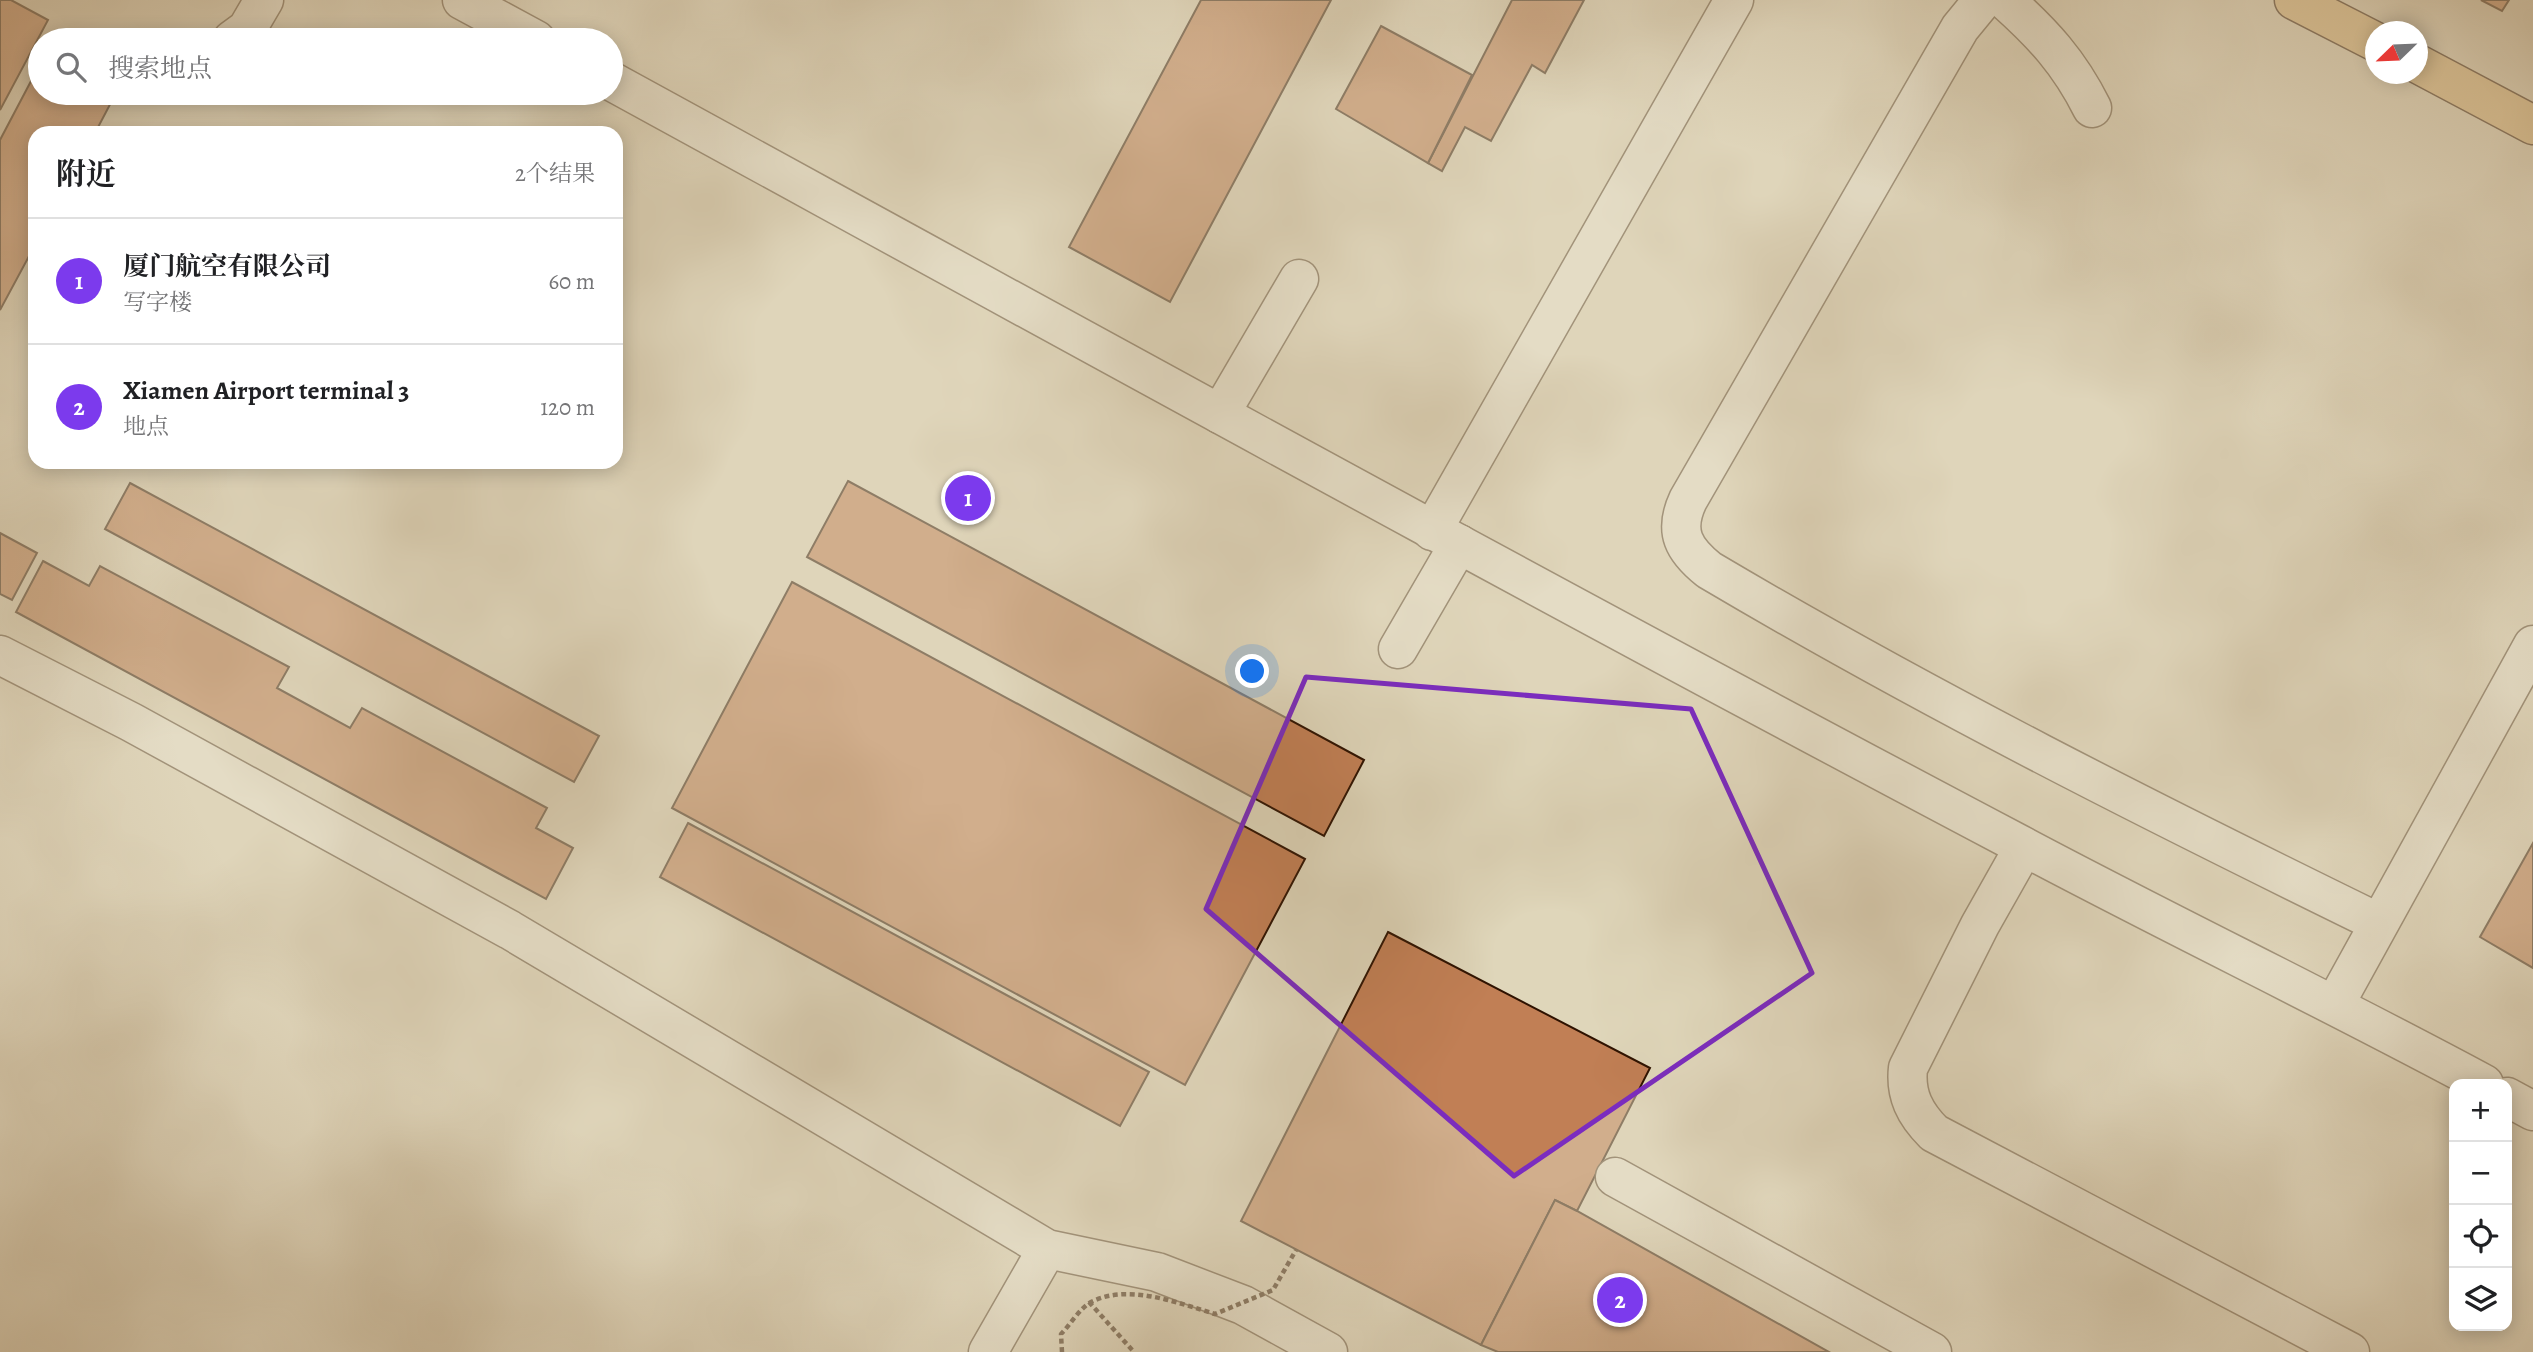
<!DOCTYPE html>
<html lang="zh">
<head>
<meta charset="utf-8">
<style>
  :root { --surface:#fff; --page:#f6f6f6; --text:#202124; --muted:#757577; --line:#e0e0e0; --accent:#7c3aed }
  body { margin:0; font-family:Alegreya,"Noto Serif SC",serif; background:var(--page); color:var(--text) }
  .controls { position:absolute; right:21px; bottom:21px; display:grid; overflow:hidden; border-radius:14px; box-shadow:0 4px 18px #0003 }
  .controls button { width:63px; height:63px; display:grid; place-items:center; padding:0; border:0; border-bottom:2px solid var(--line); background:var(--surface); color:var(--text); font:35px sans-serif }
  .compass { position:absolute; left:2365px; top:21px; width:63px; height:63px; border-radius:50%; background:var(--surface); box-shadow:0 4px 18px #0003; rotate:247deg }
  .you { position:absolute; left:1253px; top:672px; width:24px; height:24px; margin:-18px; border:5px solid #fff; border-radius:50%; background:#1a73e8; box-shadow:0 0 0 10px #1a73e833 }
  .badge { display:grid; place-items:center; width:46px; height:46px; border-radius:50%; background:var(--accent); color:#fff; font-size:23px; font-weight:700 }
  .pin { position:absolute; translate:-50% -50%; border:4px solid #fff; box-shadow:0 2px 7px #0006 }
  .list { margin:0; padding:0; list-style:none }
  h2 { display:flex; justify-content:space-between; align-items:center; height:91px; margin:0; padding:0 28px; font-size:30px }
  h2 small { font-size:23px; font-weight:400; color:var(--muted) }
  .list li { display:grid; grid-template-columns:46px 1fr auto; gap:21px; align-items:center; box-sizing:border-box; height:126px; padding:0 28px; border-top:2px solid var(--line) }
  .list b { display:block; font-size:26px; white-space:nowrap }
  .list p { margin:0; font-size:23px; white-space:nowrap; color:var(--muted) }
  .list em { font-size:23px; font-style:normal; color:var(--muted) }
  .icon { flex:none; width:38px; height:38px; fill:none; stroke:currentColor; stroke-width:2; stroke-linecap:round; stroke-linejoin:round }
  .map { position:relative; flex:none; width:2533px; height:1352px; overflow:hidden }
  .search { position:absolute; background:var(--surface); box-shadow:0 4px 18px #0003; left:28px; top:28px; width:595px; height:77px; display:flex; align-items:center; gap:18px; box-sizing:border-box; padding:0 24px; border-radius:38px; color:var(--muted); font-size:26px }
  .panel { position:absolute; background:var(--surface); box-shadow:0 4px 18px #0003; left:28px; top:126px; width:595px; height:343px; border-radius:21px }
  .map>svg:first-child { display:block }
  .building { fill:#c17f55; stroke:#2e1200; stroke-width:2 }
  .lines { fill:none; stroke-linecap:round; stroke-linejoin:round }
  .minor-casing { stroke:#5a432e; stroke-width:41 }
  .major-casing { stroke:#2e1200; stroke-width:41 }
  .path { stroke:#2e1200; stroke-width:4.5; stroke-dasharray:5 3.5; stroke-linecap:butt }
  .minor { stroke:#eae4d2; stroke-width:38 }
  .major { stroke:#e0bb7d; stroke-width:38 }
  .path-bridge { stroke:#2e1200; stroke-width:4.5; stroke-dasharray:5 3.5; stroke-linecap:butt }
  .marked { fill:none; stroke:#7b2cbf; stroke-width:5; stroke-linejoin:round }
</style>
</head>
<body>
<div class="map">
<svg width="2533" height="1352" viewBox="0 0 2533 1352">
  <rect width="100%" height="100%" fill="#dfd6ba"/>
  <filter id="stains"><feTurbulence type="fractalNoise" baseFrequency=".00286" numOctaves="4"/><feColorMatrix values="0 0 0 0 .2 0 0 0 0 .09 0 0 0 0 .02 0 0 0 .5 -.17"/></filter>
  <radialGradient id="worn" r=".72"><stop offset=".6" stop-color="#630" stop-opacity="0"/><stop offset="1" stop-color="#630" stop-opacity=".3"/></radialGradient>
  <g class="building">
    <path d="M 0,0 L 11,0 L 48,20 L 0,110 Z"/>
    <path d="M 1201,0 L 1331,0 L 1170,302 L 1069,247 Z"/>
    <path d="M 1512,0 L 1584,0 L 1545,73 L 1532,65 L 1491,141 L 1465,127 L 1442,171 L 1428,163 Z"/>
    <path d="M 2481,0 L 2509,0 L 2502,11 Z"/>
    <path d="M 1381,26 L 1472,75 L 1428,163 L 1336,109 Z"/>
    <path d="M 40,64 L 40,93 L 116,93 L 95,133 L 35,133 L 35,245 L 0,310 L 0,140 Z"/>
    <path d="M 848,481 L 1364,760 L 1324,836 L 807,557 Z"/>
    <path d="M 130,483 L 599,736 L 574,782 L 105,529 Z"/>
    <path d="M 0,533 L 37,553 L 12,600 L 0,594 Z"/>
    <path d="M 43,561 L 89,586 L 100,566 L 289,667 L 277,688 L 350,728 L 362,708 L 547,808 L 536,828 L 573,848 L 546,899 L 16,612 Z"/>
    <path d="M 792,582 L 1305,859 L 1185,1085 L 672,808 Z"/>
    <path d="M 688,823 L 1149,1072 L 1120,1126 L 660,877 Z"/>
    <path d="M 2533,843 L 2533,968 L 2480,937 Z"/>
    <path d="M 1388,932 L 1650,1068 L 1577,1211 L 1555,1200 L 1481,1345 L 1241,1221 Z"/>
    <path d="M 1555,1200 L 1577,1211 L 1829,1352 L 1498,1352 L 1481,1345 Z"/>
  </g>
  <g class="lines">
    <defs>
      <g id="minor">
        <path d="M 462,0 L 536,40"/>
        <path d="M 1983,0 L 1960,28 L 1688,500 C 1673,532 1684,550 1709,570 C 1927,699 2152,812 2379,923"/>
        <path d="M 2005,0 C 2043,34 2069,62 2092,108"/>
        <path d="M 232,40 L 247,29 L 264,0"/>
        <path d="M 611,81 C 1079,337 1547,595 2019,844 C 2173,926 2330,1001 2484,1084"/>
        <path d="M 1220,414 L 1299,279"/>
        <path d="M 1432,531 L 1734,0"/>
        <path d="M 1398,649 L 1459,544"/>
        <path d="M 0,655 L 131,722 L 510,930 L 1047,1249 L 1157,1272 L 1243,1305 L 1328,1352"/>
        <path d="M 2024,847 L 1980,925 L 1908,1068 C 1905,1095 1915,1114 1934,1133 L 2350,1352"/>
        <path d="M 2335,1004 L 2533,645"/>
        <path d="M 2507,1097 L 2533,1111"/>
        <path d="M 1615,1177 L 1932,1352"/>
        <path d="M 988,1352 L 1047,1249"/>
      </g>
      <g id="major">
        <path d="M 2294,0 L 2376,42"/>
        <path d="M 2418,64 L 2533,125"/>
      </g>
    </defs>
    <use href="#minor" class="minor-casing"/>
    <use href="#major" class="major-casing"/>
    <path class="path" d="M 1089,1302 L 1134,1352"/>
    <use href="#minor" class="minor"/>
    <use href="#major" class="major"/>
    <path class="path-bridge" d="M 1062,1352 L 1061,1334 C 1070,1325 1080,1308 1091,1302 C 1128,1283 1178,1303 1215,1314 L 1273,1290 L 1296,1250"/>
  </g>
  <path d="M0 0H2533V1352H0ZM 1306,677 L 1691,709 L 1812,973 L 1514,1176 L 1206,909 Z" fill="#dfd6ba" fill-opacity=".55" fill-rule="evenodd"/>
  <path class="marked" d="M 1306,677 L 1691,709 L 1812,973 L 1514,1176 L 1206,909 Z"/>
  <rect width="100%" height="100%" filter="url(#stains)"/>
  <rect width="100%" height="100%" fill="url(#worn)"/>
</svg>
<div class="controls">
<button>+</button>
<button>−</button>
<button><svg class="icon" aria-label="locate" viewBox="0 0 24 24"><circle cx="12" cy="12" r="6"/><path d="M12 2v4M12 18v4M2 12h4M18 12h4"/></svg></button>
<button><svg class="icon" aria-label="layers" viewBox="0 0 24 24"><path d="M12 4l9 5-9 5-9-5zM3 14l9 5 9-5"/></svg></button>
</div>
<svg class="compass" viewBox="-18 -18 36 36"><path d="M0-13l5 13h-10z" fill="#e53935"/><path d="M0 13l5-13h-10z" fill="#757577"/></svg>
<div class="you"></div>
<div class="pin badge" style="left:968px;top:498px">1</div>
<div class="pin badge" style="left:1620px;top:1300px">2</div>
<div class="search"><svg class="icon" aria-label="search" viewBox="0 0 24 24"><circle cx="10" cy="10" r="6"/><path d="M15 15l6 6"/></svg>搜索地点</div>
<section class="panel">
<h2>附近<small>2个结果</small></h2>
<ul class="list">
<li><span class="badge">1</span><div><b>厦门航空有限公司</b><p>写字楼</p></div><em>60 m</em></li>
<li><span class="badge">2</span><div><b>Xiamen Airport terminal 3</b><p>地点</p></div><em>120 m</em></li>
</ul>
</section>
</div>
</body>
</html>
